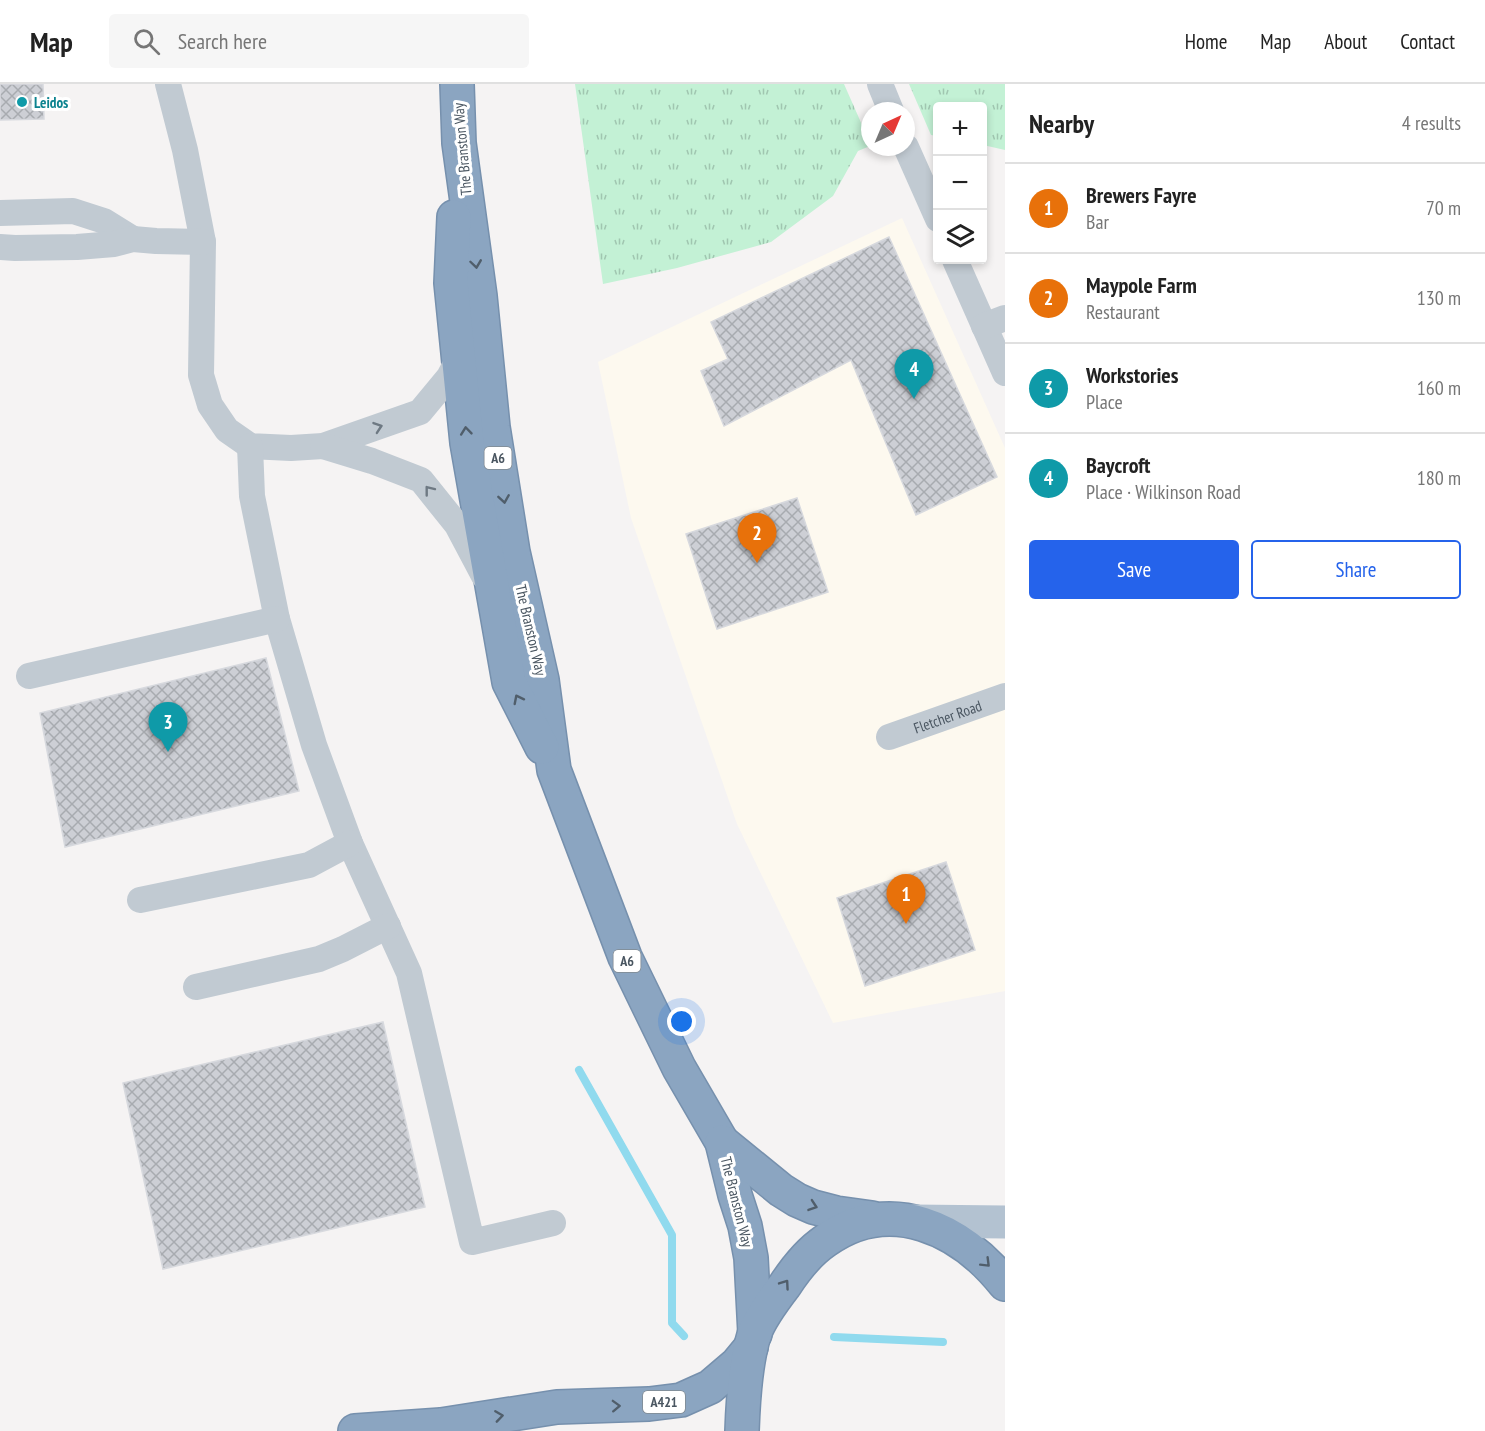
<!DOCTYPE html>
<html lang="en">
<head>
<meta charset="utf-8">
<style>
  :root { --surface:#fff; --page:#f6f6f6; --text:#222; --muted:#767676; --line:#e0e0e0; --accent:#2563eb }
  body { margin:0; font-family:"PT Sans Narrow",sans-serif; background:var(--page); color:var(--text) }
  .controls { position:absolute; right:18px; top:18px; display:grid; overflow:hidden; border-radius:6px; box-shadow:0 3px 9px #0003 }
  .controls button { width:54px; height:54px; display:grid; place-items:center; padding:0; border:0; border-bottom:2px solid var(--line); background:var(--surface); color:var(--text); font:30px sans-serif }
  .compass { position:absolute; left:861px; top:18px; width:54px; height:54px; border-radius:50%; background:var(--surface); box-shadow:0 3px 9px #0003; rotate:44deg }
  .you { position:absolute; left:682px; top:938px; width:21px; height:21px; margin:-15px; border:4px solid #fff; border-radius:50%; background:#1a73e8; box-shadow:0 0 0 9px #1a73e833 }
  .badge { display:grid; place-items:center; width:39px; height:39px; border-radius:50%; background:var(--accent); color:#fff; font-size:20px; font-weight:700 }
  .pin { position:absolute; translate:-50% -50px; filter:drop-shadow(0 2px 3px #0008) }
  .pin::after { content:''; position:absolute; top:32px; width:21px; height:18px; background:inherit; clip-path:polygon(0 0,100% 0,50% 100%) }
  .list { margin:0; padding:0; list-style:none }
  h2 { display:flex; justify-content:space-between; align-items:center; height:78px; margin:0; padding:0 24px; font-size:26px }
  h2 small { font-size:20px; font-weight:400; color:var(--muted) }
  .list li { display:grid; grid-template-columns:39px 1fr auto; gap:18px; align-items:center; box-sizing:border-box; height:90px; padding:0 24px; border-top:2px solid var(--line) }
  .list b { display:block; font-size:22px; white-space:nowrap }
  .list p { margin:0; font-size:20px; white-space:nowrap; color:var(--muted) }
  .list em { font-size:20px; font-style:normal; color:var(--muted) }
  .actions { display:flex; gap:12px; padding:18px 24px }
  .actions a { flex:1; padding:14px 0; border:2px solid var(--accent); border-radius:6px; text-align:center; font-size:21px; color:var(--accent) }
  .actions .main { background:var(--accent); color:#fff }
  .icon { flex:none; width:33px; height:33px; fill:none; stroke:currentColor; stroke-width:2; stroke-linecap:round; stroke-linejoin:round }
  .map { position:relative; flex:none; width:1005px; height:1347px; overflow:hidden }
  header { display:flex; align-items:center; gap:36px; box-sizing:border-box; height:84px; padding:0 30px; background:var(--surface); border-bottom:2px solid var(--line) }
  header strong { font-size:28px }
  nav { display:flex; gap:33px; margin-inline-start:auto; font-size:21px }
  .search { width:420px; height:54px; background:var(--page); display:flex; align-items:center; gap:15px; box-sizing:border-box; padding:0 21px; border-radius:6px; color:var(--muted); font-size:22px }
  main { display:flex }
  aside { flex:1; background:var(--surface) }
  .map>svg:first-child { display:block }
  .commercial { fill:#fdf9ef }
  .park { fill:url(#park-tufts) }
  .lines { fill:none; stroke-linecap:round; stroke-linejoin:round }
  .stream { stroke:#90daee; stroke-width:8 }
  .building { fill:url(#building-cross-hatch); stroke:#d7d9de; stroke-width:1.5 }
  .highway-casing { stroke:#7690ad; stroke-width:36 }
  .minor { stroke:#c1cad2; stroke-width:26 }
  .major { stroke:#b3c2d1; stroke-width:33 }
  .highway { stroke:#8ba5c1; stroke-width:33 }
  .oneway { stroke:#505e6b }
  .oneway2 { stroke:#6e7983 }
  .culture-dot { fill:#0f9aa8; stroke:#fff; stroke-width:2 }
  .labels { text-anchor:middle; dominant-baseline:central; stroke-width:6; stroke-linejoin:round; paint-order:stroke }
  .shield { fill:#fff; stroke:#808990; stroke-width:1.5 }
  .shield-label { font-size:14px; font-weight:bold; fill:#4a5661 }
  .culture-label { font-size:15px; font-weight:bold; fill:#0d838f; stroke:#fff; text-anchor:start }
  .street-label { font-size:15px; fill:#4a5661; stroke:#fff }
</style>
</head>
<body>
<header>
<strong>Map</strong>
<div class="search"><svg class="icon" aria-label="search" viewBox="0 0 24 24"><circle cx="10" cy="10" r="6"/><path d="M15 15l6 6"/></svg>Search here</div>
<nav><a>Home</a><a>Map</a><a>About</a><a>Contact</a></nav>
</header>
<main>
<div class="map">
<svg width="1005" height="1347" viewBox="0 0 1005 1347">
  <defs>
    <pattern id="park-tufts" width="24" height="20" patternUnits="userSpaceOnUse" patternTransform="scale(1.5)"><rect width="24" height="20" fill="#c3f1d5"/><path d="M3 7l-1-3M5 7V3M7 7l1-3M15 17l-1-3M17 17v-4M19 17l1-3" fill="none" stroke="#a0c6b0"/></pattern>
    <pattern id="building-cross-hatch" width="8" height="8" patternUnits="userSpaceOnUse" patternTransform="scale(1.5)"><rect width="8" height="8" fill="#cdcfd5"/><path d="M0 0l8 8M0 8l8-8" fill="none" stroke="#a8abb0"/></pattern>
  </defs>
  <rect width="100%" height="100%" fill="#f5f3f3"/>
  <path class="commercial" d="M 902,134 L 1005,364 L 1005,907 L 833,939 L 737,740 L 631,434 L 598,278 Z"/>
  <g class="park">
    <path d="M 575,0 L 844,0 L 870,59 L 870,62 L 858,67 L 833,112 L 771,158 L 677,184 L 603,200 Z"/>
    <path d="M 909,0 L 1005,0 L 1005,66 L 983,61 L 982,22 L 938,22 L 937,52 L 931,51 Z"/>
  </g>
  <g class="lines">
    <g class="stream">
      <path d="M 579,986 L 672,1151 L 672,1239 L 684,1252"/>
      <path d="M 834,1253 L 943,1258"/>
    </g>
  </g>
  <g class="building">
    <path d="M 0,0 L 43,0 L 44,35 L 0,36 Z"/>
    <path d="M 889,153 L 997,393 L 916,431 L 851,276 L 724,342 L 701,287 L 728,275 L 711,238 Z"/>
    <path d="M 797,414 L 828,508 L 717,545 L 686,450 Z"/>
    <path d="M 266,574 L 299,707 L 65,763 L 40,629 Z"/>
    <path d="M 946,778 L 975,866 L 865,902 L 837,814 Z"/>
    <path d="M 383,938 L 425,1123 L 163,1185 L 123,999 Z"/>
  </g>
  <g class="lines">
    <defs>
      <g id="highway">
        <path d="M 457,0 L 459,59 L 480,212 L 493,343 L 513,468 L 542,596 L 554,686 L 625,873 L 679,984 L 722,1058 L 735,1111 L 745,1142 L 751,1174 L 755,1250"/>
        <path d="M 454,133 L 451,199 L 467,359 L 509,598 L 542,663"/>
        <path d="M 722,1058 L 781,1106 L 797,1116 L 813,1123 L 836,1129 L 872,1134"/>
        <path d="M 355,1347 L 441,1341 L 557,1323 L 649,1320 L 681,1316 L 710,1303 L 737,1280 L 751,1263"/>
        <path d="M 742,1347 C 743,1317 745,1280 754,1251 C 759,1236 775,1214 785,1201 C 796,1184 809,1168 825,1157 C 890,1110 961,1145 1005,1200"/>
      </g>
    </defs>
    <use href="#highway" class="highway-casing"/>
    <g class="minor">
      <path d="M 168,0 L 185,66 L 203,158 L 201,291 L 210,321 L 227,346 L 250,362 L 291,364 L 323,362 L 420,328 L 449,293 L 459,274"/>
      <path d="M 880,0 L 891,27"/>
      <path d="M 906,63 L 938,135"/>
      <path d="M 0,129 L 73,127 L 104,137 L 133,155"/>
      <path d="M 0,163 L 15,164 L 77,163 L 114,160 L 133,155 L 156,157 L 203,158"/>
      <path d="M 955,176 L 1005,289"/>
      <path d="M 984,242 L 1005,234"/>
      <path d="M 250,362 L 252,412 L 277,535 L 314,661 L 350,759 L 409,889 L 472,1158 L 553,1139"/>
      <path d="M 323,362 L 372,377 L 421,396 L 457,441 L 484,492"/>
      <path d="M 29,592 L 277,535"/>
      <path id="s1" d="M 889,653 L 1005,612"/>
      <path d="M 140,816 L 309,781 L 350,759"/>
      <path d="M 196,903 L 319,875 L 343,865 L 388,842"/>
    </g>
    <path class="major" d="M 914,1137 L 1005,1138"/>
    <use href="#highway" class="highway"/>
  </g>
  <defs><path id="oneway-chevron" d="M-2-3.5L2.5 0L-2 3.5" fill="none" stroke-width="1.6" stroke-linecap="round" stroke-linejoin="round" transform="scale(1.5)"/></defs>
  <g class="oneway">
    <use href="#oneway-chevron" transform="translate(476 180) rotate(82)"/>
    <use href="#oneway-chevron" transform="translate(466 347) rotate(-96)"/>
    <use href="#oneway-chevron" transform="translate(504 415) rotate(81)"/>
    <use href="#oneway-chevron" transform="translate(518 615) rotate(-117)"/>
    <use href="#oneway-chevron" transform="translate(813 1122) rotate(19)"/>
    <use href="#oneway-chevron" transform="translate(986 1179) rotate(45)"/>
    <use href="#oneway-chevron" transform="translate(785 1200) rotate(-55)"/>
    <use href="#oneway-chevron" transform="translate(616 1322) rotate(-2)"/>
    <use href="#oneway-chevron" transform="translate(499 1332) rotate(-8)"/>
  </g>
  <g class="oneway2">
    <use href="#oneway-chevron" transform="translate(378 343) rotate(-19)"/>
    <use href="#oneway-chevron" transform="translate(429 406) rotate(-128)"/>
  </g>
  <circle class="culture-dot" cx="22" cy="18" r="6"/>
  <g class="labels">
    <g class="shield">
      <rect x="484.5" y="363" width="27" height="22" rx="4.5"/>
      <rect x="613.5" y="866" width="27" height="22" rx="4.5"/>
      <rect x="643" y="1307" width="42" height="22" rx="4.5"/>
    </g>
    <g class="shield-label">
      <text x="498" y="374">A6</text>
      <text x="627" y="877">A6</text>
      <text x="664" y="1318">A421</text>
    </g>
    <g class="culture-label">
      <text x="34" y="18">Leidos</text>
    </g>
    <g class="street-label">
      <text transform="translate(462 65) rotate(-95)">The Branston Way</text>
      <text transform="translate(531 546) rotate(77)">The Branston Way</text>
      <text stroke="none"><textPath href="#s1" startOffset="62">Fletcher Road</textPath></text>
      <text transform="translate(737 1118) rotate(76)">The Branston Way</text>
    </g>
  </g>
</svg>
<div class="controls">
<button>+</button>
<button>−</button>
<button><svg class="icon" aria-label="layers" viewBox="0 0 24 24"><path d="M12 4l9 5-9 5-9-5zM3 14l9 5 9-5"/></svg></button>
</div>
<svg class="compass" viewBox="-18 -18 36 36"><path d="M0-13l5 13h-10z" fill="#e53935"/><path d="M0 13l5-13h-10z" fill="#767676"/></svg>
<div class="you"></div>
<div class="pin badge" style="left:906px;top:840px;background:#e8710a">1</div>
<div class="pin badge" style="left:757px;top:479px;background:#e8710a">2</div>
<div class="pin badge" style="left:168px;top:668px;background:#0f9aa8">3</div>
<div class="pin badge" style="left:914px;top:315px;background:#0f9aa8">4</div>
</div>
<aside>
<h2>Nearby<small>4 results</small></h2>
<ul class="list">
<li><span class="badge" style="background:#e8710a">1</span><div><b>Brewers Fayre</b><p>Bar</p></div><em>70 m</em></li>
<li><span class="badge" style="background:#e8710a">2</span><div><b>Maypole Farm</b><p>Restaurant</p></div><em>130 m</em></li>
<li><span class="badge" style="background:#0f9aa8">3</span><div><b>Workstories</b><p>Place</p></div><em>160 m</em></li>
<li><span class="badge" style="background:#0f9aa8">4</span><div><b>Baycroft</b><p>Place · Wilkinson Road</p></div><em>180 m</em></li>
</ul>
<div class="actions"><a class="main">Save</a><a>Share</a></div>
</aside>
</main>
</body>
</html>
